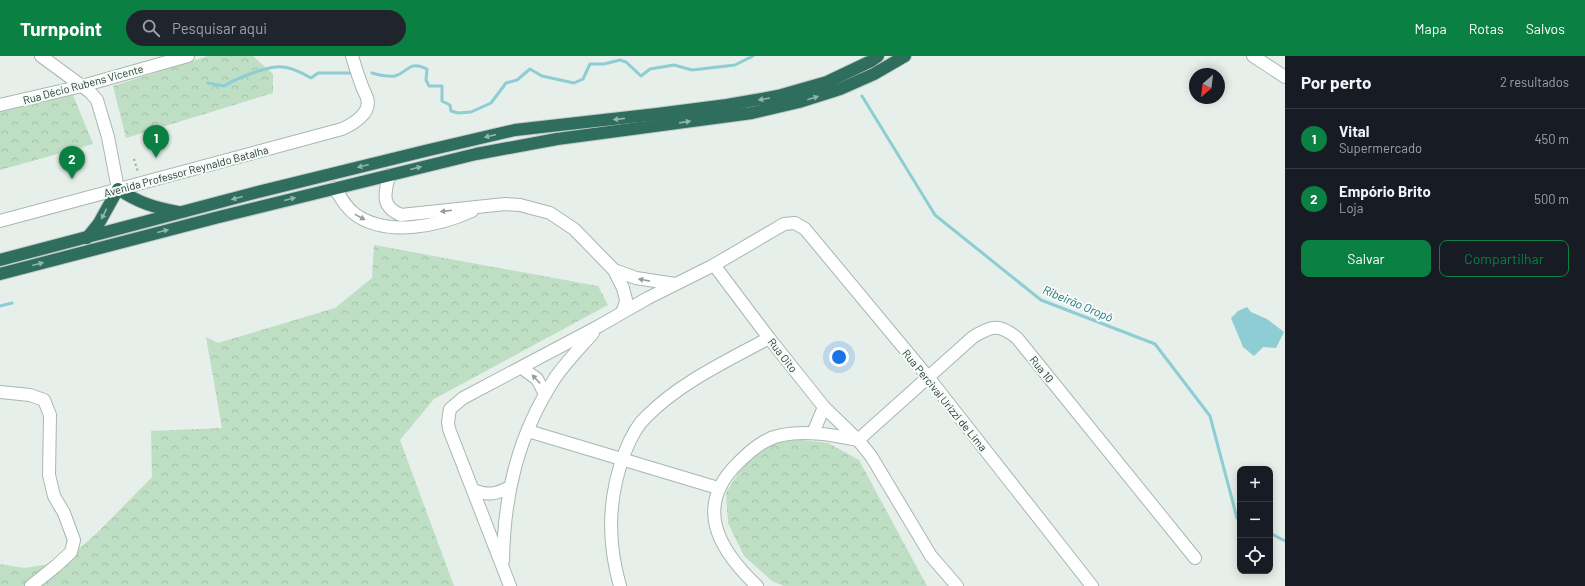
<!DOCTYPE html>
<html lang="pt">
<head>
<meta charset="utf-8">
<style>
  :root { --surface:#171b24; --page:#20242c; --text:#f1f3f6; --muted:#9ea1a6; --line:#363941; --accent:#0b8043 }
  body { margin:0; font-family:Barlow,sans-serif; background:var(--page); color:var(--text) }
  .controls { position:absolute; right:12px; bottom:12px; display:grid; overflow:hidden; border-radius:8px; box-shadow:0 2px 10px #0003 }
  .controls button { width:36px; height:36px; display:grid; place-items:center; padding:0; border:0; border-bottom:1px solid var(--line); background:var(--surface); color:var(--text); font:20px sans-serif }
  .compass { position:absolute; left:1189px; top:12px; width:36px; height:36px; border-radius:50%; background:var(--surface); box-shadow:0 2px 10px #0003; rotate:208deg }
  .you { position:absolute; left:839px; top:301px; width:14px; height:14px; margin:-10px; border:3px solid #fff; border-radius:50%; background:#1a73e8; box-shadow:0 0 0 6px #1a73e833 }
  .badge { display:grid; place-items:center; width:26px; height:26px; border-radius:50%; background:var(--accent); color:#fff; font-size:13px; font-weight:700 }
  .pin { position:absolute; translate:-50% -33px; filter:drop-shadow(0 1px 2px #0008) }
  .pin::after { content:''; position:absolute; top:21px; width:14px; height:12px; background:inherit; clip-path:polygon(0 0,100% 0,50% 100%) }
  .list { margin:0; padding:0; list-style:none }
  h2 { display:flex; justify-content:space-between; align-items:center; height:52px; margin:0; padding:0 16px; font-size:17px }
  h2 small { font-size:13px; font-weight:400; color:var(--muted) }
  .list li { display:grid; grid-template-columns:26px 1fr auto; gap:12px; align-items:center; box-sizing:border-box; height:60px; padding:0 16px; border-top:1px solid var(--line) }
  .list b { display:block; font-size:15px; white-space:nowrap }
  .list p { margin:0; font-size:13px; white-space:nowrap; color:var(--muted) }
  .list em { font-size:13px; font-style:normal; color:var(--muted) }
  .actions { display:flex; gap:8px; padding:12px 16px }
  .actions a { flex:1; padding:9px 0; border:1px solid var(--accent); border-radius:8px; text-align:center; font-size:14px; color:var(--accent) }
  .actions .main { background:var(--accent); color:#fff }
  .icon { flex:none; width:22px; height:22px; fill:none; stroke:currentColor; stroke-width:2; stroke-linecap:round; stroke-linejoin:round }
  .map { position:relative; flex:none; width:1285px; height:530px; overflow:hidden }
  header { display:flex; align-items:center; gap:24px; box-sizing:border-box; height:56px; padding:0 20px; background:var(--accent); color:#fff }
  header strong { font-size:19px }
  nav { display:flex; gap:22px; margin-inline-start:auto; font-size:14px }
  .search { width:280px; height:36px; background:var(--page); display:flex; align-items:center; gap:10px; box-sizing:border-box; padding:0 14px; border-radius:22px; color:var(--muted); font-size:15px }
  main { display:flex }
  aside { flex:1; background:var(--surface) }
  .map>svg:first-child { display:block }
  .forest { fill:url(#forest-crowns) }
  .water { fill:#8ecdd3 }
  .lines { fill:none; stroke-linecap:round; stroke-linejoin:round }
  .stream { stroke:#8ecdd3; stroke-width:3 }
  .minor-casing { stroke:#a8b7b1; stroke-width:14 }
  .highway-casing { stroke:#c2cac7; stroke-width:14 }
  .path { stroke:#86b2a1; stroke-width:2; stroke-dasharray:2 3; stroke-linecap:butt }
  .minor { stroke:#fff; stroke-width:12 }
  .highway { stroke:#2f6e5d; stroke-width:12 }
  .oneway { fill:#93b4aa }
  .oneway2 { fill:#92a09b }
  .labels { text-anchor:middle; dominant-baseline:central; stroke-width:4; stroke-linejoin:round; paint-order:stroke }
  .street-label { font-size:11px; fill:#244137; stroke:#f7fbf8 }
  .water-label { font-size:12px; font-style:italic; fill:#1d757f; stroke:#f7fbf8 }
</style>
</head>
<body>
<header>
<strong>Turnpoint</strong>
<div class="search"><svg class="icon" aria-label="search" viewBox="0 0 24 24"><circle cx="10" cy="10" r="6"/><path d="M15 15l6 6"/></svg>Pesquisar aqui</div>
<nav><a>Mapa</a><a>Rotas</a><a>Salvos</a></nav>
</header>
<main>
<div class="map">
<svg width="1285" height="530" viewBox="0 0 1285 530">
  <defs>
    <pattern id="forest-crowns" width="20" height="18" patternUnits="userSpaceOnUse"><rect width="20" height="18" fill="#bfdfc5"/><path d="M2 6a3 3 0 1 1 6 0M12 15a3 3 0 1 1 6 0" fill="none" stroke="#a4c1aa"/></pattern>
  </defs>
  <rect width="100%" height="100%" fill="#e6efea"/>
  <g class="forest">
    <path d="M 208,0 L 253,0 L 273,18 L 273,37 L 126,82 L 113,30 Z"/>
    <path d="M 73,39 L 93,88 L 0,114 L 0,56 Z"/>
    <path d="M 374,189 L 598,230 L 608,249 L 434,343 L 400,384 L 454,530 L 0,530 L 0,508 L 24,512 L 64,506 L 96,478 L 152,421 L 151,375 L 222,372 L 206,281 L 218,287 L 335,252 L 372,222 Z"/>
    <path d="M 794,383 L 828,387 L 859,404 L 927,530 L 784,530 L 772,525 L 744,500 L 728,467 L 726,437 L 743,410 L 764,389 Z"/>
  </g>
  <path class="water" d="M 1247,251 L 1251,256 L 1267,263 L 1284,276 L 1276,292 L 1263,291 L 1254,300 L 1243,291 L 1231,262 L 1238,255 Z"/>
  <g class="lines">
    <g class="stream">
      <path d="M 372,17 C 379,19 387,21 395,20 C 409,16 408,4 427,13 L 426,24 L 429,30 L 442,30 L 442,45 L 450,49 L 451,55 L 458,57 L 471,56 L 491,47 L 506,27 L 517,24 L 530,13 L 542,20 L 574,27 L 583,23 L 590,8 L 604,8 L 620,4 L 626,6 L 641,20 L 650,13 L 674,9 L 692,14 L 735,9 L 753,0"/>
      <path d="M 208,27 L 224,30 C 235,23 263,12 276,11 C 288,9 301,16 311,22 L 318,17 L 352,17"/>
      <path d="M 862,40 L 935,159 L 1041,244 L 1155,288 L 1210,360 L 1237,462 L 1240,463"/>
      <path d="M 0,250 L 12,247"/>
      <path d="M 1270,477 L 1285,485"/>
    </g>
    <defs>
      <g id="minor">
        <path d="M 41,0 L 90,36 L 97,44 L 108,81 L 118,133"/>
        <path d="M 1253,0 L 1285,21"/>
        <path d="M 0,49 L 82,30 L 188,0"/>
        <path d="M 389,119 C 385,137 380,150 401,159 L 505,148 L 520,149 L 550,157 L 574,173 L 614,214 L 623,232 L 626,244 L 625,249 L 622,256"/>
        <path d="M 335,132 C 341,142 346,152 356,159 C 388,181 439,170 472,155"/>
        <path d="M 0,165 L 342,73 C 353,68 372,57 367,42 C 366,38 363,34 362,30 C 358,20 355,10 352,0"/>
        <path d="M 714,209 L 769,282 L 824,351 L 858,384 L 871,400 L 931,500 L 957,530"/>
        <path d="M 614,214 L 636,222 L 675,228"/>
        <path d="M 522,312 L 537,323 L 545,338"/>
        <path d="M 0,336 L 30,339 L 44,344 L 50,359 L 49,419 L 54,440 L 64,457 L 74,484 L 71,496 L 56,510 L 31,530"/>
        <path d="M 528,375 L 718,432"/>
        <path d="M 813,377 L 824,351"/>
        <path d="M 858,384 L 973,281 C 991,270 999,267 1017,282 L 1195,502"/>
        <path d="M 473,434 C 488,440 497,438 510,431"/>
        <path d="M 503,505 C 504,438 518,379 555,322 C 566,306 580,292 593,277"/>
        <path d="M 510,530 L 449,373 L 448,366 L 450,353 L 463,342 L 599,270 L 648,242 L 714,209 L 784,168 L 795,167 L 805,173 L 928,321 L 1092,530"/>
        <path d="M 620,530 C 607,485 608,440 625,396 C 630,383 636,370 647,360 C 681,326 727,305 769,282"/>
        <path d="M 757,530 C 718,493 693,450 739,406 C 751,394 765,382 782,379 C 807,374 833,379 858,384"/>
      </g>
      <g id="highway">
        <path d="M 87,182 L 99,167 L 118,133 C 139,147 153,151 178,156"/>
        <path d="M 0,204 L 254,137 L 429,94 L 515,74 L 657,58 L 727,49 L 778,40 L 827,26 L 871,5 L 878,0"/>
        <path d="M 0,218 L 215,162 L 476,98 L 557,83 L 752,57 L 799,46 L 840,33 L 874,18 L 905,0"/>
      </g>
    </defs>
    <use href="#minor" class="minor-casing"/>
    <use href="#highway" class="highway-casing"/>
    <path class="path" d="M 134,103 L 138,116"/>
    <use href="#minor" class="minor"/>
    <use href="#highway" class="highway"/>
  </g>
  <defs><path id="oneway-solid" d="M-6-.8H1V-3.2L6.5 0L1 3.2V.8H-6Z"/></defs>
  <g class="oneway">
    <use href="#oneway-solid" transform="translate(813 42) rotate(-18)"/>
    <use href="#oneway-solid" transform="translate(764 43) rotate(170)"/>
    <use href="#oneway-solid" transform="translate(619 63) rotate(174)"/>
    <use href="#oneway-solid" transform="translate(685 66) rotate(-8)"/>
    <use href="#oneway-solid" transform="translate(490 80) rotate(167)"/>
    <use href="#oneway-solid" transform="translate(363 110) rotate(166)"/>
    <use href="#oneway-solid" transform="translate(416 112) rotate(-14)"/>
    <use href="#oneway-solid" transform="translate(237 142) rotate(165)"/>
    <use href="#oneway-solid" transform="translate(290 143) rotate(-14)"/>
    <use href="#oneway-solid" transform="translate(104 158) rotate(116)"/>
    <use href="#oneway-solid" transform="translate(163 175) rotate(-14)"/>
    <use href="#oneway-solid" transform="translate(38 208) rotate(-15)"/>
  </g>
  <g class="oneway2">
    <use href="#oneway-solid" transform="translate(446 155) rotate(173)"/>
    <use href="#oneway-solid" transform="translate(360 161) rotate(29)"/>
    <use href="#oneway-solid" transform="translate(644 224) rotate(-169)"/>
    <use href="#oneway-solid" transform="translate(536 323) rotate(-133)"/>
  </g>
  <g class="labels">
    <g class="street-label">
      <text transform="translate(83 28) rotate(-15)">Rua Décio Rubens Vicente</text>
      <text transform="translate(186 115) rotate(-15)">Avenida Professor Reynaldo Batalha</text>
      <text transform="translate(783 299) rotate(52)">Rua Oito</text>
      <text transform="translate(1042 313) rotate(51)">Rua 10</text>
      <text transform="translate(945 344) rotate(51)">Rua Percival Urizzi de Lima</text>
    </g>
    <g class="water-label">
      <text transform="translate(1078 247) rotate(23)">Ribeirão Oropô</text>
    </g>
  </g>
</svg>
<div class="controls">
<button>+</button>
<button>−</button>
<button><svg class="icon" aria-label="locate" viewBox="0 0 24 24"><circle cx="12" cy="12" r="6"/><path d="M12 2v4M12 18v4M2 12h4M18 12h4"/></svg></button>
</div>
<svg class="compass" viewBox="-18 -18 36 36"><path d="M0-13l5 13h-10z" fill="#e53935"/><path d="M0 13l5-13h-10z" fill="#9ea1a6"/></svg>
<div class="you"></div>
<div class="pin badge" style="left:156px;top:102px">1</div>
<div class="pin badge" style="left:72px;top:123px">2</div>
</div>
<aside>
<h2>Por perto<small>2 resultados</small></h2>
<ul class="list">
<li><span class="badge">1</span><div><b>Vital</b><p>Supermercado</p></div><em>450 m</em></li>
<li><span class="badge">2</span><div><b>Empório Brito</b><p>Loja</p></div><em>500 m</em></li>
</ul>
<div class="actions"><a class="main">Salvar</a><a>Compartilhar</a></div>
</aside>
</main>
</body>
</html>
